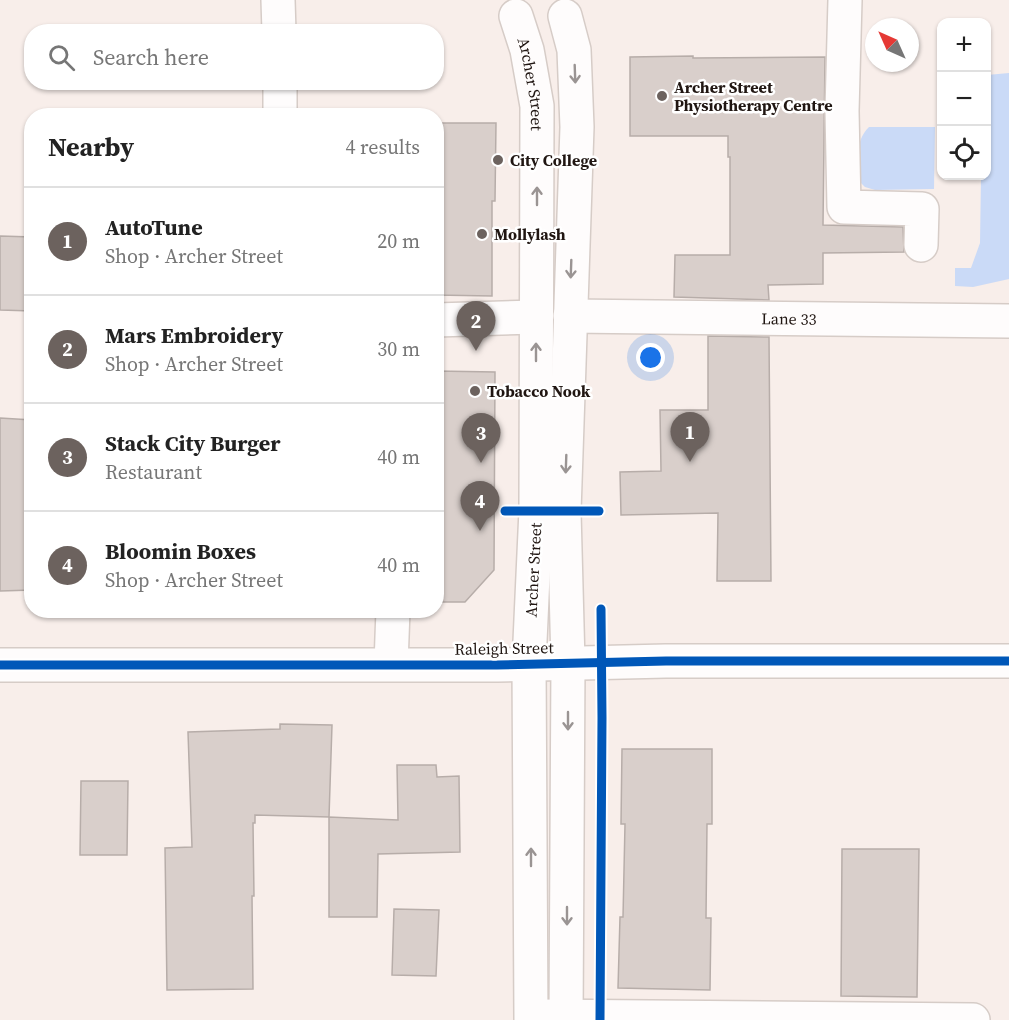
<!DOCTYPE html>
<html lang="en">
<head>
<meta charset="utf-8">
<style>
  :root { --surface:#fff; --page:#f6f6f6; --text:#222; --muted:#767676; --line:#e0e0e0; --accent:#6c625e }
  body { margin:0; font-family:"Source Serif 4",serif; background:var(--page); color:var(--text) }
  .controls { position:absolute; right:18px; top:18px; display:grid; overflow:hidden; border-radius:12px; box-shadow:0 2px 4px #0004 }
  .controls button { width:54px; height:54px; display:grid; place-items:center; padding:0; border:0; border-bottom:2px solid var(--line); background:var(--surface); color:var(--text); font:30px sans-serif }
  .compass { position:absolute; left:865px; top:18px; width:54px; height:54px; border-radius:50%; background:var(--surface); box-shadow:0 2px 4px #0004; rotate:315deg }
  .you { position:absolute; left:651px; top:358px; width:21px; height:21px; margin:-15px; border:4px solid #fff; border-radius:50%; background:#1a73e8; box-shadow:0 0 0 9px #1a73e833 }
  .badge { display:grid; place-items:center; width:39px; height:39px; border-radius:50%; background:var(--accent); color:#fff; font-size:20px; font-weight:700 }
  .pin { position:absolute; translate:-50% -50px; filter:drop-shadow(0 2px 3px #0008) }
  .pin::after { content:''; position:absolute; top:32px; width:21px; height:18px; background:inherit; clip-path:polygon(0 0,100% 0,50% 100%) }
  .list { margin:0; padding:0; list-style:none }
  h2 { display:flex; justify-content:space-between; align-items:center; height:78px; margin:0; padding:0 24px; font-size:26px }
  h2 small { font-size:20px; font-weight:400; color:var(--muted) }
  .list li { display:grid; grid-template-columns:39px 1fr auto; gap:18px; align-items:center; box-sizing:border-box; height:108px; padding:0 24px; border-top:2px solid var(--line) }
  .list b { display:block; font-size:22px; white-space:nowrap }
  .list p { margin:0; font-size:20px; white-space:nowrap; color:var(--muted) }
  .list em { font-size:20px; font-style:normal; color:var(--muted) }
  .icon { flex:none; width:33px; height:33px; fill:none; stroke:currentColor; stroke-width:2; stroke-linecap:round; stroke-linejoin:round }
  .map { position:relative; flex:none; width:1009px; height:1020px; overflow:hidden }
  .search { position:absolute; background:var(--surface); box-shadow:0 2px 4px #0004; left:24px; top:24px; width:420px; height:66px; display:flex; align-items:center; gap:15px; box-sizing:border-box; padding:0 21px; border-radius:24px; color:var(--muted); font-size:22px }
  .panel { position:absolute; background:var(--surface); box-shadow:0 2px 4px #0004; left:24px; top:108px; width:420px; height:510px; border-radius:24px }
  .map>svg:first-child { display:block }
  .water { fill:#cadaf7 }
  .building { fill:#d9cfcb; stroke:#b7ada9; stroke-width:1.5 }
  .lines { fill:none; stroke-linecap:round; stroke-linejoin:round }
  .minor-casing { stroke:#d6ccc7; stroke-width:36 }
  .major-casing { stroke:#d6ccc7; stroke-width:36 }
  .minor { stroke:#fefcfc; stroke-width:33 }
  .major { stroke:#fefcfc; stroke-width:33 }
  .cycleway-casing { stroke:#fff; stroke-width:13 }
  .cycleway { stroke:#0057b8; stroke-width:9 }
  .oneway { stroke:#9a9493 }
  .poi-dot { fill:#6c625e; stroke:#fff; stroke-width:2 }
  .labels { text-anchor:middle; dominant-baseline:central; stroke-width:5; stroke-linejoin:round; paint-order:stroke }
  .street-label { font-size:16px; fill:#201612; stroke:#fff }
  .poi-label { font-size:16px; font-weight:bold; fill:#201612; stroke:#fff; text-anchor:start }
</style>
</head>
<body>
<div class="map">
<svg width="1009" height="1020" viewBox="0 0 1009 1020">
  <rect width="100%" height="100%" fill="#f8eeea"/>
  <g class="water">
    <path d="M 1009,73 L 1009,279 L 973,287 L 955,286 L 955,268 L 971,268 L 980,243 L 981,176 L 986,176 L 987,75 Z"/>
    <path d="M 869,127 L 935,127 L 934,189 L 875,190 L 865,187 L 858,180 C 859,160 854,142 869,127 Z"/>
  </g>
  <g class="building">
    <path d="M 693,56 L 693,58 L 825,57 L 823,225 L 903,227 L 904,252 L 823,253 L 823,284 L 768,285 L 769,300 L 674,297 L 675,255 L 730,255 L 730,157 L 728,157 L 728,136 L 630,136 L 630,57 Z"/>
    <path d="M 436,123 L 496,123 L 495,201 L 492,201 L 492,296 L 436,295 Z"/>
    <path d="M 0,236 L 32,237 L 32,311 L 0,310 Z"/>
    <path d="M 708,336 L 769,337 L 771,581 L 717,581 L 718,513 L 621,515 L 620,472 L 661,471 L 660,410 L 708,410 Z"/>
    <path d="M 436,371 L 495,372 L 494,570 L 465,602 L 436,602 Z"/>
    <path d="M 0,418 L 32,420 L 32,590 L 0,591 Z"/>
    <path d="M 280,724 L 332,725 L 329,817 L 255,815 L 255,823 L 253,823 L 254,896 L 252,896 L 253,989 L 167,990 L 165,848 L 192,847 L 188,732 L 280,729 Z"/>
    <path d="M 622,749 L 712,749 L 712,824 L 707,824 L 706,918 L 711,918 L 710,990 L 618,988 L 620,917 L 623,917 L 625,824 L 621,824 Z"/>
    <path d="M 397,765 L 436,765 L 437,777 L 459,776 L 460,852 L 378,854 L 377,917 L 329,917 L 329,817 L 398,820 Z"/>
    <path d="M 81,781 L 128,781 L 127,855 L 80,855 Z"/>
    <path d="M 842,849 L 919,849 L 917,997 L 841,996 Z"/>
    <path d="M 394,909 L 439,910 L 436,976 L 392,975 Z"/>
  </g>
  <g class="lines">
    <defs>
      <g id="minor">
        <path d="M 278,0 L 279,32"/>
        <path d="M 845,0 L 842,111 L 844,207 L 922,209 L 921,245"/>
        <path d="M 280,82 L 280,116"/>
        <path id="s1" d="M 570,316 L 1009,321"/>
        <path d="M 436,320 L 536,317"/>
        <path d="M 391,664 L 393,610"/>
        <path d="M 0,665 L 497,665 L 666,661 L 1009,661"/>
        <path d="M 537,1016 L 973,1020"/>
      </g>
      <g id="major">
        <path id="s2" d="M 516,16 L 527,50 L 537,106 L 536,510 L 529,663 L 531,1020"/>
        <path d="M 565,16 L 574,50 L 577,127 L 564,512 L 568,663 L 566,1020"/>
      </g>
    </defs>
    <use href="#minor" class="minor-casing"/>
    <use href="#major" class="major-casing"/>
    <use href="#minor" class="minor"/>
    <use href="#major" class="major"/>
    <defs>
      <g id="cycleway">
        <path d="M 505,511 L 599,511"/>
        <path d="M 0,665 L 497,665 L 666,661 L 1009,661"/>
        <path d="M 600,1020 L 602,718 L 601,609"/>
      </g>
    </defs>
    <use href="#cycleway" class="cycleway-casing"/>
    <use href="#cycleway" class="cycleway"/>
  </g>
  <defs><path id="oneway-shaft" d="M-6 0H5M1.5-3L5.5 0L1.5 3" fill="none" stroke-width="1.6" stroke-linecap="round" stroke-linejoin="round" transform="scale(1.5)"/></defs>
  <g class="oneway">
    <use href="#oneway-shaft" transform="translate(575 74) rotate(88)"/>
    <use href="#oneway-shaft" transform="translate(537 196) rotate(-90)"/>
    <use href="#oneway-shaft" transform="translate(571 269) rotate(92)"/>
    <use href="#oneway-shaft" transform="translate(536 352) rotate(-90)"/>
    <use href="#oneway-shaft" transform="translate(566 464) rotate(92)"/>
    <use href="#oneway-shaft" transform="translate(568 721) rotate(90)"/>
    <use href="#oneway-shaft" transform="translate(531 857) rotate(-90)"/>
    <use href="#oneway-shaft" transform="translate(567 916) rotate(90)"/>
  </g>
  <g class="poi-dot">
    <circle cx="662" cy="96" r="6"/>
    <circle cx="498" cy="160" r="6"/>
    <circle cx="482" cy="234" r="6"/>
    <circle cx="475" cy="391" r="6"/>
  </g>
  <g class="labels">
    <g class="street-label">
      <text stroke="none"><textPath href="#s2" startOffset="70">Archer Street</textPath></text>
      <text stroke="none"><textPath href="#s1" startOffset="219">Lane 33</textPath></text>
      <text transform="translate(533 570) rotate(-87)">Archer Street</text>
      <text transform="translate(504 648) rotate(-1)">Raleigh Street</text>
    </g>
    <g class="poi-label">
      <text x="674" y="87">Archer Street<tspan x="674" dy="18">Physiotherapy Centre</tspan></text>
      <text x="510" y="160">City College</text>
      <text x="494" y="234">Mollylash</text>
      <text x="487" y="391">Tobacco Nook</text>
    </g>
  </g>
</svg>
<div class="controls">
<button>+</button>
<button>−</button>
<button><svg class="icon" aria-label="locate" viewBox="0 0 24 24"><circle cx="12" cy="12" r="6"/><path d="M12 2v4M12 18v4M2 12h4M18 12h4"/></svg></button>
</div>
<svg class="compass" viewBox="-18 -18 36 36"><path d="M0-13l5 13h-10z" fill="#e53935"/><path d="M0 13l5-13h-10z" fill="#767676"/></svg>
<div class="you"></div>
<div class="pin badge" style="left:690px;top:462px">1</div>
<div class="pin badge" style="left:476px;top:351px">2</div>
<div class="pin badge" style="left:481px;top:463px">3</div>
<div class="pin badge" style="left:480px;top:531px">4</div>
<div class="search"><svg class="icon" aria-label="search" viewBox="0 0 24 24"><circle cx="10" cy="10" r="6"/><path d="M15 15l6 6"/></svg>Search here</div>
<section class="panel">
<h2>Nearby<small>4 results</small></h2>
<ul class="list">
<li><span class="badge">1</span><div><b>AutoTune</b><p>Shop · Archer Street</p></div><em>20 m</em></li>
<li><span class="badge">2</span><div><b>Mars Embroidery</b><p>Shop · Archer Street</p></div><em>30 m</em></li>
<li><span class="badge">3</span><div><b>Stack City Burger</b><p>Restaurant</p></div><em>40 m</em></li>
<li><span class="badge">4</span><div><b>Bloomin Boxes</b><p>Shop · Archer Street</p></div><em>40 m</em></li>
</ul>
</section>
</div>
</body>
</html>
